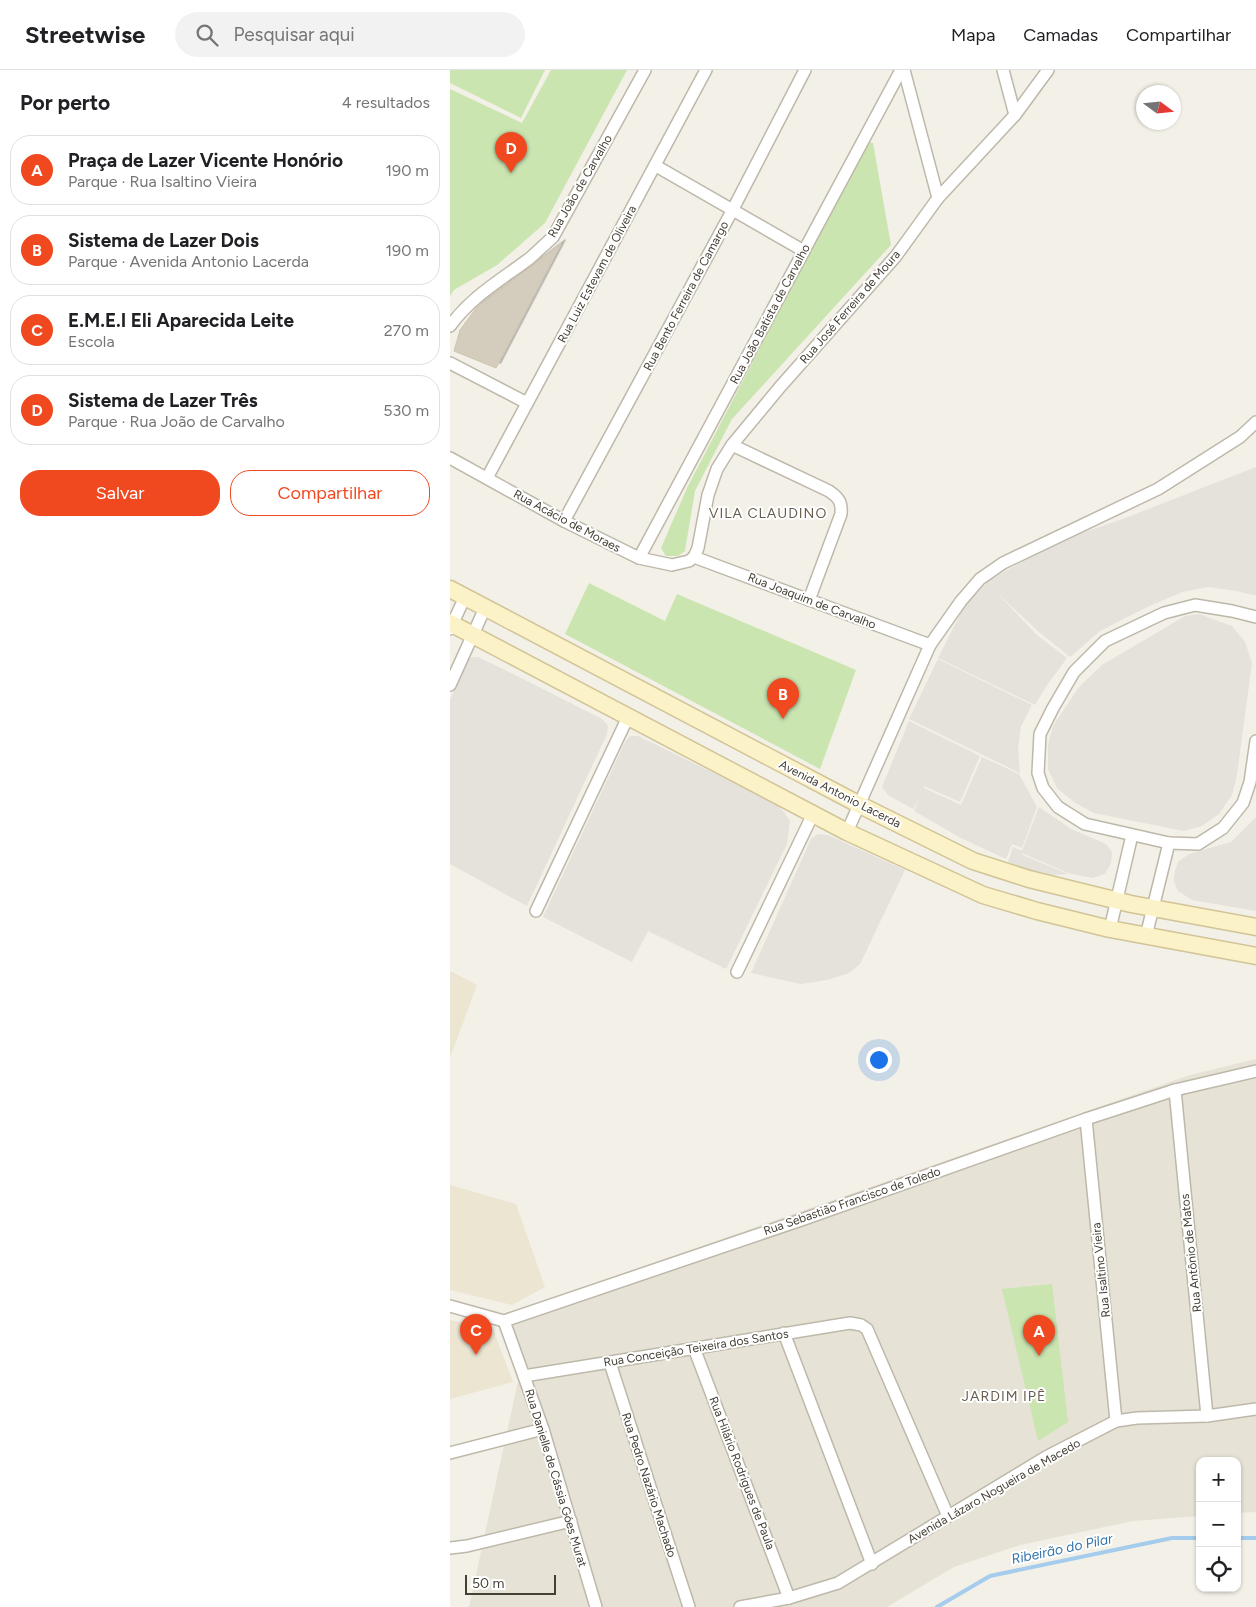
<!DOCTYPE html>
<html lang="pt">
<head>
<meta charset="utf-8">
<style>
  :root { --surface:#fff; --page:#f2f2f2; --text:#202124; --muted:#757577; --line:#e0e0e0; --accent:#f04920 }
  body { margin:0; font-family:Figtree,sans-serif; background:var(--page); color:var(--text) }
  .controls { position:absolute; right:15px; bottom:15px; display:grid; overflow:hidden; border-radius:10px; box-shadow:0 1px 4px #0004 }
  .controls button { width:45px; height:45px; display:grid; place-items:center; padding:0; border:0; border-bottom:1px solid var(--line); background:var(--surface); color:var(--text); font:25px sans-serif }
  .compass { position:absolute; left:686px; top:15px; width:45px; height:45px; border-radius:50%; background:var(--surface); box-shadow:0 1px 4px #0004; rotate:105deg }
  .scale { position:absolute; left:15px; bottom:12px; width:91px; box-sizing:border-box; padding-left:5px; border:2px solid #454036; border-top:0; font-size:14px; line-height:18px; white-space:nowrap; color:#454036; -webkit-text-stroke:4px #fff; paint-order:stroke }
  .you { position:absolute; left:428px; top:989px; width:18px; height:18px; margin:-12px; border:4px solid #fff; border-radius:50%; background:#1a73e8; box-shadow:0 0 0 8px #1a73e833 }
  .badge { display:grid; place-items:center; width:32px; height:32px; border-radius:50%; background:var(--accent); color:#fff; font-size:16px; font-weight:700 }
  .pin { position:absolute; translate:-50% -41px; filter:drop-shadow(0 1px 2px #0008) }
  .pin::after { content:''; position:absolute; top:26px; width:18px; height:15px; background:inherit; clip-path:polygon(0 0,100% 0,50% 100%) }
  .list { margin:0; padding:0; list-style:none }
  h2 { display:flex; justify-content:space-between; align-items:center; height:65px; margin:0; padding:0 20px; font-size:21px }
  h2 small { font-size:16px; font-weight:400; color:var(--muted) }
  .list li { display:grid; grid-template-columns:32px 1fr auto; gap:15px; align-items:center; box-sizing:border-box; height:70px; margin:0 10px 10px; padding:0 10px; border:1px solid var(--line); border-radius:20px }
  .list b { display:block; font-size:19px; white-space:nowrap }
  .list p { margin:0; font-size:16px; white-space:nowrap; color:var(--muted) }
  .list em { font-size:16px; font-style:normal; color:var(--muted) }
  .actions { display:flex; gap:10px; padding:15px 20px }
  .actions a { flex:1; padding:11px 0; border:1px solid var(--accent); border-radius:20px; text-align:center; font-size:18px; color:var(--accent) }
  .actions .main { background:var(--accent); color:#fff }
  .icon { flex:none; width:28px; height:28px; fill:none; stroke:currentColor; stroke-width:2; stroke-linecap:round; stroke-linejoin:round }
  .map { position:relative; flex:none; width:806px; height:1537px; overflow:hidden }
  header { display:flex; align-items:center; gap:30px; box-sizing:border-box; height:70px; padding:0 25px; background:var(--surface); border-bottom:1px solid var(--line) }
  header strong { font-size:24px }
  nav { display:flex; gap:28px; margin-inline-start:auto; font-size:18px }
  .search { width:350px; height:45px; background:var(--page); display:flex; align-items:center; gap:12px; box-sizing:border-box; padding:0 18px; border-radius:28px; color:var(--muted); font-size:19px }
  main { display:flex }
  aside { flex:1; background:var(--surface) }
  .map>svg:first-child { display:block }
  .residential { fill:#e6e2d5 }
  .industrial { fill:#e5e1db }
  .education { fill:#ebe5d1 }
  .green { fill:#cbe5b1 }
  .lines { fill:none; stroke-linecap:round; stroke-linejoin:round }
  .stream { stroke:#a5cced; stroke-width:4 }
  .building { fill:#d4ccbd; stroke:#cec4b0; filter:url(#shadow) }
  .street-casing { stroke:#beb8aa; stroke-width:14 }
  .secondary-casing { stroke:#d1c498; stroke-width:19 }
  .street { stroke:#fff; stroke-width:11 }
  .secondary { stroke:#fcf2c7; stroke-width:16 }
  .labels { text-anchor:middle; dominant-baseline:central; stroke-width:4; stroke-linejoin:round; paint-order:stroke }
  .street-label { font-size:12px; fill:#454036; stroke:#fff }
  .neighbourhood-label { font-size:14px; letter-spacing:1px; fill:#685e4e; stroke:#fff }
  .water-label { font-size:14px; font-style:italic; fill:#3474ac; stroke:#fff }
</style>
</head>
<body>
<header>
<strong>Streetwise</strong>
<div class="search"><svg class="icon" aria-label="search" viewBox="0 0 24 24"><circle cx="10" cy="10" r="6"/><path d="M15 15l6 6"/></svg>Pesquisar aqui</div>
<nav><a>Mapa</a><a>Camadas</a><a>Compartilhar</a></nav>
</header>
<main>
<aside>
<h2>Por perto<small>4 resultados</small></h2>
<ul class="list">
<li><span class="badge">A</span><div><b>Praça de Lazer Vicente Honório</b><p>Parque · Rua Isaltino Vieira</p></div><em>190 m</em></li>
<li><span class="badge">B</span><div><b>Sistema de Lazer Dois</b><p>Parque · Avenida Antonio Lacerda</p></div><em>190 m</em></li>
<li><span class="badge">C</span><div><b>E.M.E.I Eli Aparecida Leite</b><p>Escola</p></div><em>270 m</em></li>
<li><span class="badge">D</span><div><b>Sistema de Lazer Três</b><p>Parque · Rua João de Carvalho</p></div><em>530 m</em></li>
</ul>
<div class="actions"><a class="main">Salvar</a><a>Compartilhar</a></div>
</aside>
<div class="map">
<svg width="806" height="1537" viewBox="0 0 806 1537">
  <defs>
    <filter id="shadow"><feDropShadow dx="4.5" dy="-4.5" stdDeviation="0" flood-color="#0004"/></filter>
  </defs>
  <rect width="100%" height="100%" fill="#f3f0e7"/>
  <path class="residential" d="M 806,989 L 806,1442 L 787,1443 L 787,1391 L 750,1391 L 750,1446 L 683,1451 L 570,1475 L 504,1497 L 437,1537 L 19,1537 L 70,1302 L 49,1247 L 740,1005 Z"/>
  <g class="industrial">
    <path d="M 806,397 L 806,525 L 802,525 L 787,521 L 758,517 L 732,522 L 693,539 L 650,561 L 620,587 L 589,562 L 546,522 L 587,565 L 617,588 L 597,615 L 585,635 L 488,588 L 515,535 L 537,513 L 536,512 L 611,470 L 670,450 Z"/>
    <path d="M 749,544 L 782,556 L 795,572 L 802,593 L 787,705 L 782,725 L 769,744 L 752,756 L 734,761 L 644,743 L 624,732 L 607,718 L 598,699 L 598,675 L 603,656 L 629,617 L 652,595 L 735,546 Z"/>
    <path d="M 22,587 L 28,587 L 63,604 L 152,649 L 158,656 L 157,664 L 77,836 L 0,794 L 0,630 L 17,591 Z"/>
    <path d="M 488,589 L 582,635 L 571,656 L 568,679 L 570,703 L 459,649 Z"/>
    <path d="M 459,651 L 530,686 L 510,732 L 474,716 L 474,718 L 511,735 L 532,687 L 569,704 L 587,737 L 572,778 L 562,774 L 556,789 L 511,768 L 464,741 L 469,728 L 463,739 L 438,725 L 432,717 Z"/>
    <path d="M 180,666 L 188,666 L 305,723 L 326,734 L 334,742 L 340,751 L 337,774 L 276,899 L 198,861 L 182,892 L 93,847 L 175,672 Z"/>
    <path d="M 589,737 L 621,759 L 656,774 L 662,782 L 661,793 L 655,804 L 642,808 L 618,803 L 572,783 L 573,785 L 618,804 L 603,805 L 579,800 L 558,792 L 563,777 L 572,781 Z"/>
    <path d="M 806,747 L 806,841 L 742,830 L 728,821 L 724,812 L 725,801 L 728,792 L 739,784 L 781,772 Z"/>
    <path d="M 368,764 L 378,765 L 455,800 L 410,894 L 399,903 L 377,910 L 351,914 L 301,903 L 361,769 Z"/>
  </g>
  <g class="education">
    <path d="M 0,901 L 27,915 L 0,988 Z"/>
    <path d="M 0,1115 L 66,1134 L 95,1217 L 62,1235 L 0,1220 Z"/>
    <path d="M 0,1250 L 43,1259 L 63,1312 L 0,1329 Z"/>
  </g>
  <g class="green">
    <path d="M 0,0 L 95,0 L 71,48 L 0,13 Z"/>
    <path d="M 101,0 L 177,0 L 95,153 L 47,195 L 4,220 L 0,226 L 0,19 L 72,53 Z"/>
    <path d="M 417,72 L 423,73 L 441,175 L 282,349 L 245,421 L 235,481 L 228,486 L 216,486 L 211,478 L 237,418 Z"/>
    <path d="M 139,513 L 215,551 L 227,524 L 406,600 L 370,699 L 115,564 Z"/>
    <path d="M 602,1214 L 618,1352 L 588,1371 L 552,1219 Z"/>
  </g>
  <g class="lines">
    <g class="stream">
      <path d="M 787,1468 L 806,1468"/>
      <path d="M 487,1537 L 540,1506 L 722,1468 L 750,1468"/>
    </g>
  </g>
  <path class="building" d="M 111,174 L 46,298 L 4,281 L 10,260 L 27,237 Z"/>
  <g class="lines">
    <defs>
      <g id="street">
        <path d="M 454,0 L 488,128"/>
        <path d="M 553,0 L 565,45"/>
        <path d="M 206,96 L 354,181"/>
        <path d="M 0,256 C 22,226 51,210 80,188 C 88,181 95,174 103,167 L 195,0"/>
        <path d="M 0,293 L 77,333"/>
        <path d="M 282,375 L 379,421 C 389,428 392,432 391,444 L 359,530"/>
        <path d="M 0,388 L 114,451 L 189,488 L 222,495 L 239,491 L 244,487 L 248,478 L 258,425 L 267,399 L 282,375 L 330,317 L 446,186 L 488,128 L 565,45 L 598,0"/>
        <path d="M 37,408 L 256,0"/>
        <path d="M 114,451 L 282,141 L 355,0"/>
        <path d="M 244,487 L 480,575"/>
        <path d="M 189,488 L 451,0"/>
        <path d="M 806,547 L 782,541 L 745,535 L 714,543 L 655,571 L 624,602 L 603,638 L 590,664 L 588,703 L 593,718 L 608,737 L 635,754 L 719,773 L 748,774 L 773,758 L 793,733 L 800,712 L 806,671"/>
        <path d="M 0,559 L 15,527"/>
        <path d="M 0,615 L 35,538"/>
        <path d="M 397,762 L 480,575 L 511,531 L 530,509 L 553,493 L 708,419 L 790,367 L 806,352"/>
        <path d="M 86,841 L 178,647"/>
        <path d="M 660,859 L 682,765"/>
        <path d="M 696,866 L 719,773"/>
        <path d="M 287,902 L 363,744"/>
        <path d="M 725,1020 L 757,1346"/>
        <path d="M 636,1049 L 666,1351"/>
        <path d="M 0,1236 L 54,1251 L 354,1149 L 636,1049 L 725,1020 L 806,1001"/>
        <path d="M 54,1251 L 93,1359 L 146,1537"/>
        <path d="M 334,1263 L 422,1494"/>
        <path d="M 244,1278 L 339,1528"/>
        <path d="M 160,1293 L 239,1537"/>
        <path d="M 74,1306 L 400,1253 L 411,1255 L 417,1259 L 498,1446"/>
        <path d="M 0,1383 L 93,1359"/>
        <path d="M 0,1478 L 17,1476 L 121,1451"/>
        <path d="M 290,1537 L 339,1528 L 388,1513 L 596,1387 L 666,1351 L 687,1348 L 757,1346 L 806,1339"/>
      </g>
      <g id="secondary">
        <path d="M 0,519 L 410,735 L 523,791 L 579,809 L 681,834 L 806,857"/>
        <path d="M 0,553 L 397,762 L 533,825 L 587,841 L 660,859 L 806,886"/>
      </g>
    </defs>
    <use href="#street" class="street-casing"/>
    <use href="#secondary" class="secondary-casing"/>
    <use href="#street" class="street"/>
    <use href="#secondary" class="secondary"/>
  </g>
  <g class="labels">
    <g class="street-label">
      <text transform="translate(130 116) rotate(-60)">Rua João de Carvalho</text>
      <text transform="translate(147 204) rotate(-62)">Rua Luiz Estevam de Oliveira</text>
      <text transform="translate(236 226) rotate(-62)">Rua Bento Ferreira de Camargo</text>
      <text transform="translate(400 237) rotate(-49)">Rua José Ferreira de Moura</text>
      <text transform="translate(320 244) rotate(-62)">Rua João Batista de Carvalho</text>
      <text transform="translate(117 451) rotate(28)">Rua Acácio de Moraes</text>
      <text transform="translate(362 531) rotate(21)">Rua Joaquim de Carvalho</text>
      <text transform="translate(390 724) rotate(27)">Avenida Antonio Lacerda</text>
      <text transform="translate(402 1131) rotate(-19)">Rua Sebastião Francisco de Toledo</text>
      <text transform="translate(741 1183) rotate(-96)">Rua Antônio de Matos</text>
      <text transform="translate(651 1200) rotate(-96)">Rua Isaltino Vieira</text>
      <text transform="translate(246 1278) rotate(-9)">Rua Conceição Teixeira dos Santos</text>
      <text transform="translate(292 1403) rotate(69)">Rua Hilário Rodrigues de Paula</text>
      <text transform="translate(106 1408) rotate(73)">Rua Danielle de Cássia Góes Murat</text>
      <text transform="translate(199 1415) rotate(72)">Rua Pedro Nazário Machado</text>
      <text transform="translate(544 1421) rotate(-30)">Avenida Lázaro Nogueira de Macedo</text>
    </g>
    <g class="neighbourhood-label">
      <text x="318" y="443">VILA CLAUDINO</text>
      <text x="554" y="1326">JARDIM IPÊ</text>
    </g>
    <g class="water-label">
      <text transform="translate(612 1479) rotate(-12)">Ribeirão do Pilar</text>
    </g>
  </g>
</svg>
<div class="controls">
<button>+</button>
<button>−</button>
<button><svg class="icon" aria-label="locate" viewBox="0 0 24 24"><circle cx="12" cy="12" r="6"/><path d="M12 2v4M12 18v4M2 12h4M18 12h4"/></svg></button>
</div>
<svg class="compass" viewBox="-18 -18 36 36"><path d="M0-13l5 13h-10z" fill="#e53935"/><path d="M0 13l5-13h-10z" fill="#757577"/></svg>
<div class="scale">50 m</div>
<div class="you"></div>
<div class="pin badge" style="left:589px;top:1286px">A</div>
<div class="pin badge" style="left:333px;top:649px">B</div>
<div class="pin badge" style="left:26px;top:1285px">C</div>
<div class="pin badge" style="left:61px;top:103px">D</div>
</div>
</main>
</body>
</html>
